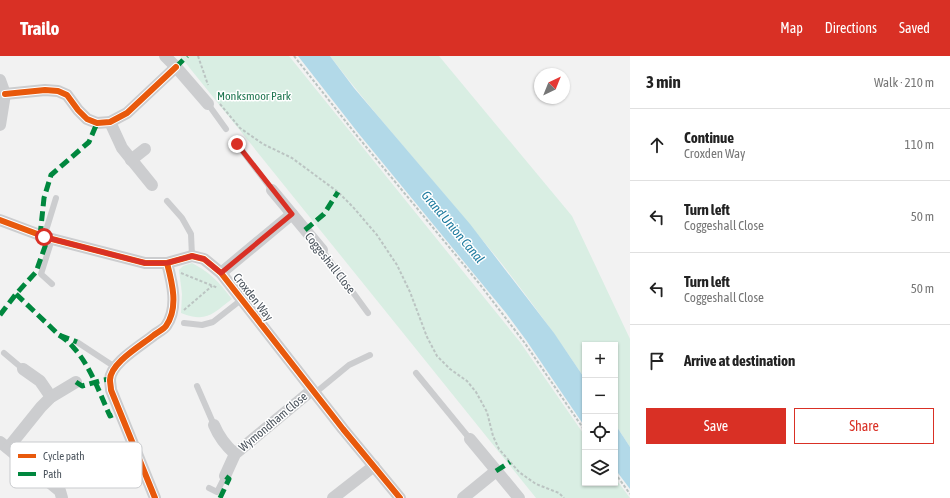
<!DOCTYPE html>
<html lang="en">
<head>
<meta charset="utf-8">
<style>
  :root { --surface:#fff; --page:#f6f6f6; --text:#222; --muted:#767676; --line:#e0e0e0; --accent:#d93025 }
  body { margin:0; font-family:"Asap Condensed",sans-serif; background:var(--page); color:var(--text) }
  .controls { position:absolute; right:12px; bottom:12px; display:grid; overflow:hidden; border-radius:0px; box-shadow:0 1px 3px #0004 }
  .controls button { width:36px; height:36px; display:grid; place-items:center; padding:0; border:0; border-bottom:1px solid var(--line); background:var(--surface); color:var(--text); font:20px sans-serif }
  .compass { position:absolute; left:534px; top:12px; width:36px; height:36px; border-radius:50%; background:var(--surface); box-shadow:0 1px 3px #0004; rotate:43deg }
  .stop { position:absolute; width:12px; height:12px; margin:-9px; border:3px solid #d93025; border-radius:50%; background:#fff }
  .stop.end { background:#d93025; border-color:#fff; box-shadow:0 1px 4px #0008 }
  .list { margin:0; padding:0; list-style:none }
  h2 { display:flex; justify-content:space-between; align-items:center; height:52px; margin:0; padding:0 16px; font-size:17px }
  h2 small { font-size:13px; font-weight:400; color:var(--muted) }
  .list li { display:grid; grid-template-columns:26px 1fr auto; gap:12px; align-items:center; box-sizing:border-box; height:72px; padding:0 16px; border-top:1px solid var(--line) }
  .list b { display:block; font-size:15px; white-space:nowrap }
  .list p { margin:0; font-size:13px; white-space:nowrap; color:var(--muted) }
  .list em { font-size:13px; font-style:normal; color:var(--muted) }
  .actions { display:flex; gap:8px; padding:12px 16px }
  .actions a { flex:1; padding:9px 0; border:1px solid var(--accent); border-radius:0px; text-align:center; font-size:14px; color:var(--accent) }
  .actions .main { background:var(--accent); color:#fff }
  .icon { flex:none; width:22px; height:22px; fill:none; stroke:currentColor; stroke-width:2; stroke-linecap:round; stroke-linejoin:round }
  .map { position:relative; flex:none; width:630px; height:442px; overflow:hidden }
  header { display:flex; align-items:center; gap:24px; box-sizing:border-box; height:56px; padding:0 20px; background:var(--accent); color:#fff }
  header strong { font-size:19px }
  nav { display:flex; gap:22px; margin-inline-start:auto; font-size:14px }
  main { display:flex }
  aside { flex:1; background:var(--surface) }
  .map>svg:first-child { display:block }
  .green { fill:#d9eee3 }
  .water { fill:#b2d9e8 }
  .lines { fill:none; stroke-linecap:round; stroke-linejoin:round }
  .path { stroke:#bbc4c2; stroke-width:2; stroke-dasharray:3 2; stroke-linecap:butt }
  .service { stroke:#cccdcf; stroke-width:6 }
  .minor { stroke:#cccdcf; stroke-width:12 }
  .quiet { stroke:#00873e; stroke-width:5; stroke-dasharray:10 5; stroke-linecap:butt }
  .cycleway-casing { stroke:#fff; stroke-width:8 }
  .cycleway { stroke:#e8590c; stroke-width:6 }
  .route { stroke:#d93025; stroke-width:5 }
  .labels { text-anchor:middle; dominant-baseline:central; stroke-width:3; stroke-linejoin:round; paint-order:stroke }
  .park-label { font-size:12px; fill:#227752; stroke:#fff }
  .street-label { font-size:12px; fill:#4a535c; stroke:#fff }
  .water-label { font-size:13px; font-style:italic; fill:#1c7a9e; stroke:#fff }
  .key { fill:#fff; stroke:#c9cbce; stroke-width:1 }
  .key-label { font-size:11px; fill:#4a535c }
</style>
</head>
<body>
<header>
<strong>Trailo</strong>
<nav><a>Map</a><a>Directions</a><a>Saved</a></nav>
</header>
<main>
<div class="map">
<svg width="630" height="442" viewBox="0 0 630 442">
  <rect width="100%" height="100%" fill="#f2f2f2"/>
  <g class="green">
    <path d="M 180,0 L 289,0 L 520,286 L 585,380 L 585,427 L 615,427 L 615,422 L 630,442 L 536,442 Z"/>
    <path d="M 330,0 L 439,0 L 572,160 L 630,283 L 630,391 L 615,368 L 615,289 L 585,289 L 585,323 C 549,269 511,217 469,168 C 423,112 374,58 330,0 Z"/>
    <path d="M 192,207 C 212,218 218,225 232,243 C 212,258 207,267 181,257 L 182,238 L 179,214 L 183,210 Z"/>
  </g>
  <g class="water">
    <path d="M 298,0 L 330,0 L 354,32 L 470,168 L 554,277 L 585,323 L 585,371 L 526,284 L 506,257 L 359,78 Z"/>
    <path d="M 615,368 L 630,391 L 630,433 L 615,413 Z"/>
  </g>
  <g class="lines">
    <g class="path">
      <path d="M 198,0 L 208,29"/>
      <path d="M 294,0 L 358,81 L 478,226 L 524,286 L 585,375"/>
      <path d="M 220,48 L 240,72 L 263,88 L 292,102 L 338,136 L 353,151 L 377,179 L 397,209 L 410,236 L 427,281 L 437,300 L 450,313 L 467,325 L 476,336 L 487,356 L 493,380 L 499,393 L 519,416 L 536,428 L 559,437 L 564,442"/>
      <path d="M 181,217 L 218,232"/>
      <path d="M 184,254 L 212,230"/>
      <path d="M 615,417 L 630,438"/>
    </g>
    <g class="service">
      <path d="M 208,48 L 226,73"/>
      <path d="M 237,88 L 272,134"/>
      <path d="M 167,145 L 182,162 L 191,178 L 192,200"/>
      <path d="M 44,181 L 56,142"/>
      <path d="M 52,183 L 41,218 L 52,228"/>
      <path d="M 322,194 L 368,257"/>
      <path d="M 184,267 L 202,269 L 213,266 L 241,244"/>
      <path d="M 77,286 L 115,311"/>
      <path d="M 4,297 L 23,313"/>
      <path d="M 416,317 L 470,383"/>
      <path d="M 197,330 L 214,369"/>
      <path d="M 315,337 L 349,309 L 370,299"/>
      <path d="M 209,432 L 217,436 L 225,420"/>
    </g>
    <g class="minor">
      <path d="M 165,0 L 176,11 L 208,48"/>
      <path d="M 0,24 L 5,38 L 0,69"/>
      <path d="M 5,38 L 45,34 L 58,35 L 67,39 L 78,54 L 87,63 L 97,67 L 110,66 L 127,57 L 176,11"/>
      <path d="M 110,66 L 122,92 L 152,129"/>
      <path d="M 131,104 L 145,93"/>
      <path d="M 272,134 L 322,194"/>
      <path d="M 0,164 L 48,182 L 145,207 L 167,207 L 192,200 L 204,203 L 221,217 L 343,373 L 400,442"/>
      <path d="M 221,217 L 292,158"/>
      <path d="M 23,313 L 40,325 L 51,341"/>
      <path d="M 214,369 C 219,381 225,389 235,398"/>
      <path d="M 470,383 L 519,442"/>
      <path d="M 0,386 L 60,435 L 62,442"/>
      <path d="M 8,392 L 41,351 L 51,341 L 76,326"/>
      <path d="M 225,420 L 235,398 L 312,334"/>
      <path d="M 155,442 L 111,334 C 111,331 110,327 110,324 C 110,307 142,289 154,279 C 158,276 164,273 166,270 C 179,252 172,226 167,207"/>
      <path d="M 333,442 L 374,410"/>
      <path d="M 463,442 L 496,415"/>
    </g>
    <g class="quiet">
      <path d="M 176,11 L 187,0"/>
      <path d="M 305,174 L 324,158 L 338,136"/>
      <path d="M 40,180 L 44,142 L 51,119 L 89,86 L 97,67"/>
      <path d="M 16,238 L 59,279 L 77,286"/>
      <path d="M 0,259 L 16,238 L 36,216 L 48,182"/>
      <path d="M 59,279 C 64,282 69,286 73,291 C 90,309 100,338 110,360 L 120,356"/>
      <path d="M 76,326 L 82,330 L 103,324 L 110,323"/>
      <path d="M 496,415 L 510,406"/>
      <path d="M 220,442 L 229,423 L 225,420"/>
    </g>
    <defs>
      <g id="cycleway">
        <path d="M 5,38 L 45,34 L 58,35 L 67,39 L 78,54 L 87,63 L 97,67 L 110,66 L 127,57 L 176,11"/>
        <path d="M 0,164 L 48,182 L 145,207 L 167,207 L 192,200 L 204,203 L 221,217 L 343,373 L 400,442"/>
        <path d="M 155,442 L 111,334 C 111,331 110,327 110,324 C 110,307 142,289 154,279 C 158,276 164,273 166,270 C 179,252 172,226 167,207"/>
      </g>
    </defs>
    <use href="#cycleway" class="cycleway-casing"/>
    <use href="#cycleway" class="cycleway"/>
  </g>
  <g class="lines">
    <path class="route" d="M 44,181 L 145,207 L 167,207 L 192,200 L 204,203 L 221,217 L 292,158 L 237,88"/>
  </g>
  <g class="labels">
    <g class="park-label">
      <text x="254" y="40">Monksmoor Park</text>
    </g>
    <g class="street-label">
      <text transform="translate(330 207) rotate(52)">Coggeshall Close</text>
      <text transform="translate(253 241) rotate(52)">Croxden Way</text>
      <text transform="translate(273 366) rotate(-40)">Wymondham Close</text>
    </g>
    <g class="water-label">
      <text transform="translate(453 171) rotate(50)">Grand Union Canal</text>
    </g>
  </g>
  <rect x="10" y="386" width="132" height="46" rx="6" class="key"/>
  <rect x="18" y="398" width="18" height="4" fill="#e8590c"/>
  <rect x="18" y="416" width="18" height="4" fill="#00873e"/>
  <g class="key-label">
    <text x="43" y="404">Cycle path</text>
    <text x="43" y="422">Path</text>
  </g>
</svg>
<div class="controls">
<button>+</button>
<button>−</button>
<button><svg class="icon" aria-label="locate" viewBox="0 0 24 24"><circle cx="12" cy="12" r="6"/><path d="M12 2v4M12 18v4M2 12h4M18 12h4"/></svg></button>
<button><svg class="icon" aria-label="layers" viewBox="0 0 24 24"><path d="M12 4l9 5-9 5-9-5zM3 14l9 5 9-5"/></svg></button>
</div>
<svg class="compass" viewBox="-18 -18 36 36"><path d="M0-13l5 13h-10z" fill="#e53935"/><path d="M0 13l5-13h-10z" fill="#767676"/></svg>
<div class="stop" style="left:44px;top:181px"></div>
<div class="stop end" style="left:237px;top:88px"></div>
</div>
<aside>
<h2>3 min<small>Walk · 210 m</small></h2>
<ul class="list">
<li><svg class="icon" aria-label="ahead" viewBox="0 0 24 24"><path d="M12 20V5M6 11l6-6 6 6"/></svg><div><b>Continue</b><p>Croxden Way</p></div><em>110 m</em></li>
<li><svg class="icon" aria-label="left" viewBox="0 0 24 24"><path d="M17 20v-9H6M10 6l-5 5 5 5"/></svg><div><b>Turn left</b><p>Coggeshall Close</p></div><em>50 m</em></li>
<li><svg class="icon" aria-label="left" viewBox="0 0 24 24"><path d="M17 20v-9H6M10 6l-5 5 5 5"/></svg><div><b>Turn left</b><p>Coggeshall Close</p></div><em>50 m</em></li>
<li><svg class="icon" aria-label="arrive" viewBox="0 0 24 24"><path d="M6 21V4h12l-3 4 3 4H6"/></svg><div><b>Arrive at destination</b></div></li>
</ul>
<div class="actions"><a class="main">Save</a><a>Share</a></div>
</aside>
</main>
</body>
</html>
